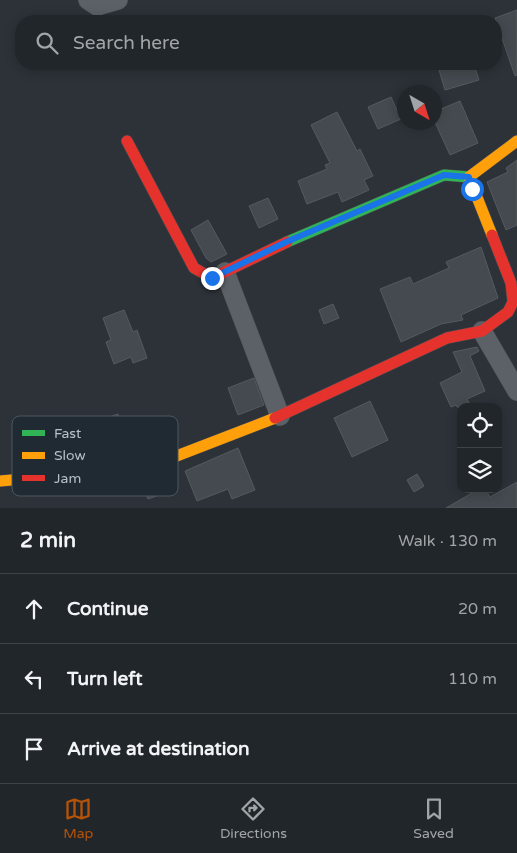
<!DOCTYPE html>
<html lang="en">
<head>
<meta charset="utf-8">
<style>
  :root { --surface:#21262a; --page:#2d3236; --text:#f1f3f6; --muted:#a2a5a8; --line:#3e4347; --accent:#b45309 }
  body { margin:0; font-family:"Varela Round",sans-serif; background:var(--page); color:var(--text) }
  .controls { position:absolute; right:15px; bottom:15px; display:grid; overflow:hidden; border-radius:10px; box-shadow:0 2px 12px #0003 }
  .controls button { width:45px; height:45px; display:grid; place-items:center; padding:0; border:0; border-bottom:1px solid var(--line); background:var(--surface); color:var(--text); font:25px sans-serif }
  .compass { position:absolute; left:397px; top:85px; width:45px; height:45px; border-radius:50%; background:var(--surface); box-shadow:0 2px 12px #0003; rotate:141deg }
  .stop { position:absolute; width:15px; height:15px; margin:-11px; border:4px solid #1a73e8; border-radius:50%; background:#fff }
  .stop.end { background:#1a73e8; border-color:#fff; box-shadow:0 1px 5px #0008 }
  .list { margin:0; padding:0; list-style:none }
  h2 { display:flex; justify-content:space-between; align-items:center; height:65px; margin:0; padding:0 20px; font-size:21px }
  h2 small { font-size:16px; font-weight:400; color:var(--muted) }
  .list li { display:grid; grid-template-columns:32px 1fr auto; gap:15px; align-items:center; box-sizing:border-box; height:70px; padding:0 20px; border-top:1px solid var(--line) }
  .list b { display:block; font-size:19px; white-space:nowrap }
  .list em { font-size:16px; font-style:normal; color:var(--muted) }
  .icon { flex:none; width:28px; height:28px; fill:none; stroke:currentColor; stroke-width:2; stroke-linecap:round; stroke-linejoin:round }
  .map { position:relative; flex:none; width:517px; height:508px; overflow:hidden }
  .search { position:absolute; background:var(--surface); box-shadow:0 2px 12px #0003; left:15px; right:15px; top:15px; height:55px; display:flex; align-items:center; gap:12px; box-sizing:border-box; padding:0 18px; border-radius:20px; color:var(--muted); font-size:19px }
  .sheet { height:275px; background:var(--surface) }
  nav { display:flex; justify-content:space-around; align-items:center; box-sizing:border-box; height:70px; border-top:1px solid var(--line); background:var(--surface); font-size:14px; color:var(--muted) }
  nav a { display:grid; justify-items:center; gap:2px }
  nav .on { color:var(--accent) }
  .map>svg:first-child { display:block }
  .building { fill:#444a4f; stroke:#545a5f }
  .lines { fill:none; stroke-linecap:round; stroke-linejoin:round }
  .street-casing { stroke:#4a4e53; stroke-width:20 }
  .fast-casing { stroke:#4a4e53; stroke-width:12 }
  .slow-casing { stroke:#4a4e53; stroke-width:12 }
  .jam-casing { stroke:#4a4e53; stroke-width:12 }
  .street { stroke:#5b6167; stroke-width:19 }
  .fast { stroke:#30b455; stroke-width:11 }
  .slow { stroke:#ff9f0a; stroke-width:11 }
  .jam { stroke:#e5322d; stroke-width:11 }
  .route { stroke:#1a73e8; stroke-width:6 }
  .key { fill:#1f2a33; stroke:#4c5760; stroke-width:1 }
  .key-label { font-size:14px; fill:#b6c0c9 }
</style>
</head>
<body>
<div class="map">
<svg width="517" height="508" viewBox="0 0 517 508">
  <rect width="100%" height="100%" fill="#2c3238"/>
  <g class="building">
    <path d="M 517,10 L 517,75 L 515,76 L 495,18 Z"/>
    <path d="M 460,64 L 474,64 L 479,80 L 445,90 L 439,70 Z"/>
    <path d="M 391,97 L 401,119 L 378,129 L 368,107 Z"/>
    <path d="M 460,101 L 478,143 L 450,155 L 434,120 L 434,112 Z"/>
    <path d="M 337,112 L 357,151 L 360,149 L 373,176 L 364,180 L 369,190 L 342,202 L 338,192 L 307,204 L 298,181 L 327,169 L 325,165 L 330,163 L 311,125 Z"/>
    <path d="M 517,160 L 517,225 L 506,230 L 487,182 L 508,172 L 506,168 Z"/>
    <path d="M 268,198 L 278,219 L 259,228 L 249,206 Z"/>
    <path d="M 208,220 L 227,254 L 211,262 L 206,258 L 191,230 Z"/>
    <path d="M 481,247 L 498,298 L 461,315 L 463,320 L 441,324 L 401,342 L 380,289 L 410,277 L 413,284 L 449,268 L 446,262 Z"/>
    <path d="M 333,304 L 339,318 L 324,324 L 319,310 Z"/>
    <path d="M 124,310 L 133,332 L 137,330 L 147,358 L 133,363 L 131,357 L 114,364 L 106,342 L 111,340 L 103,318 Z"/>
    <path d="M 477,347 L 479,351 L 470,356 L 485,391 L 467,399 L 471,407 L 457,407 L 456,405 L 451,407 L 440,383 L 462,372 L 453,352 Z"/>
    <path d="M 254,378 L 264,405 L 238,415 L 228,388 Z"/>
    <path d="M 370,401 L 388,440 L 352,457 L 334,418 Z"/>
    <path d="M 118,414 L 120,421 L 125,419 L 129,431 L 124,433 L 129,448 L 114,453 L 112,446 L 104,448 L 95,422 Z"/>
    <path d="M 238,448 L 255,490 L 232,499 L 228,489 L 197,501 L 185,471 Z"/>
    <path d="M 417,474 L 424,486 L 414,492 L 407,480 Z"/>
    <path d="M 153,479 L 159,495 L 148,499 L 141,484 Z"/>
    <path d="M 517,482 L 517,508 L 446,508 L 479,489 L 485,489 L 490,497 Z"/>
  </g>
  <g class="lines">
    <defs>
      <g id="street">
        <path d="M 88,0 L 97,6 L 118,0"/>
        <path d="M 225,272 L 280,416"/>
        <path d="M 482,331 L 517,391"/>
      </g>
      <path id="fast" d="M 287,242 L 444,175 L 469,177"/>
      <g id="slow">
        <path d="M 492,235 L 469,177 L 517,141"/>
        <path d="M 0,481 L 112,471 L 174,457 L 275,418"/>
      </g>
      <g id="jam">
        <path d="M 127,141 L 194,268 L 212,278 L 287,242"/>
        <path d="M 275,418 L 447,338 L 482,331 L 508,312 L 513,302 L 511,283 L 492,235"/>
      </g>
    </defs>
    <use href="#street" class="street-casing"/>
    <use href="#fast" class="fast-casing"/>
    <use href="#slow" class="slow-casing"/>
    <use href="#jam" class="jam-casing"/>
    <use href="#street" class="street"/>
    <use href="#fast" class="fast"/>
    <use href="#slow" class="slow"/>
    <use href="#jam" class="jam"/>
  </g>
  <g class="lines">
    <path class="route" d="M 212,278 L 286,242 L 444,175 L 469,177 L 472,189"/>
  </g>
  <rect x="12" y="416" width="166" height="80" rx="8" class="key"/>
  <rect x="22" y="430" width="23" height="6" fill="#30b455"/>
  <rect x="22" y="452" width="23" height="7" fill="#ff9f0a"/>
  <rect x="22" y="475" width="23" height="6" fill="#e5322d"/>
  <g class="key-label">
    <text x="54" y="438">Fast</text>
    <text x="54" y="460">Slow</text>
    <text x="54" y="483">Jam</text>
  </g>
</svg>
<div class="controls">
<button><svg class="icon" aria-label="locate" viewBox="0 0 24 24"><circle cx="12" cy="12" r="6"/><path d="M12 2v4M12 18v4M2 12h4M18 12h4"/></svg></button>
<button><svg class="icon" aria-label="layers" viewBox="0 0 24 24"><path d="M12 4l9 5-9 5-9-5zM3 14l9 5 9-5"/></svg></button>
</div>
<svg class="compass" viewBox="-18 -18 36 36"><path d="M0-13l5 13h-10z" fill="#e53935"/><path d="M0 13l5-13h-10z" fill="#a2a5a8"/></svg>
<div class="stop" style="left:472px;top:189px"></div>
<div class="stop end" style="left:212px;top:278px"></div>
<div class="search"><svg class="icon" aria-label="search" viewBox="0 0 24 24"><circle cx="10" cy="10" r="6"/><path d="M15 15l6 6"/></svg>Search here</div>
</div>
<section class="sheet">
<h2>2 min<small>Walk · 130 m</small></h2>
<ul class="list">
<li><svg class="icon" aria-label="ahead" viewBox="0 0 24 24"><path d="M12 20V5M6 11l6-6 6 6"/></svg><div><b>Continue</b></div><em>20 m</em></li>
<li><svg class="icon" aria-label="left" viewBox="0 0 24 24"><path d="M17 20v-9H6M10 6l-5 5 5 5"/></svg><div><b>Turn left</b></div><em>110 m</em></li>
<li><svg class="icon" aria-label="arrive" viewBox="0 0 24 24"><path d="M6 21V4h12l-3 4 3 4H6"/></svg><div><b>Arrive at destination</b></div></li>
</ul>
</section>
<nav>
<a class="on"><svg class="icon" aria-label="map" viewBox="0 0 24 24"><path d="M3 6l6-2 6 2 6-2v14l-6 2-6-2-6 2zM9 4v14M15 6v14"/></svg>Map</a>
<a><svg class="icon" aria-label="directions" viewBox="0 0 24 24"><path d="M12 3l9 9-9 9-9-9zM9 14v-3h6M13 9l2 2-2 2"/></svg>Directions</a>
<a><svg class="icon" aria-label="saved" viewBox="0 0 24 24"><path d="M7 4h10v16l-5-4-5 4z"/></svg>Saved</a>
</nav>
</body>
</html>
